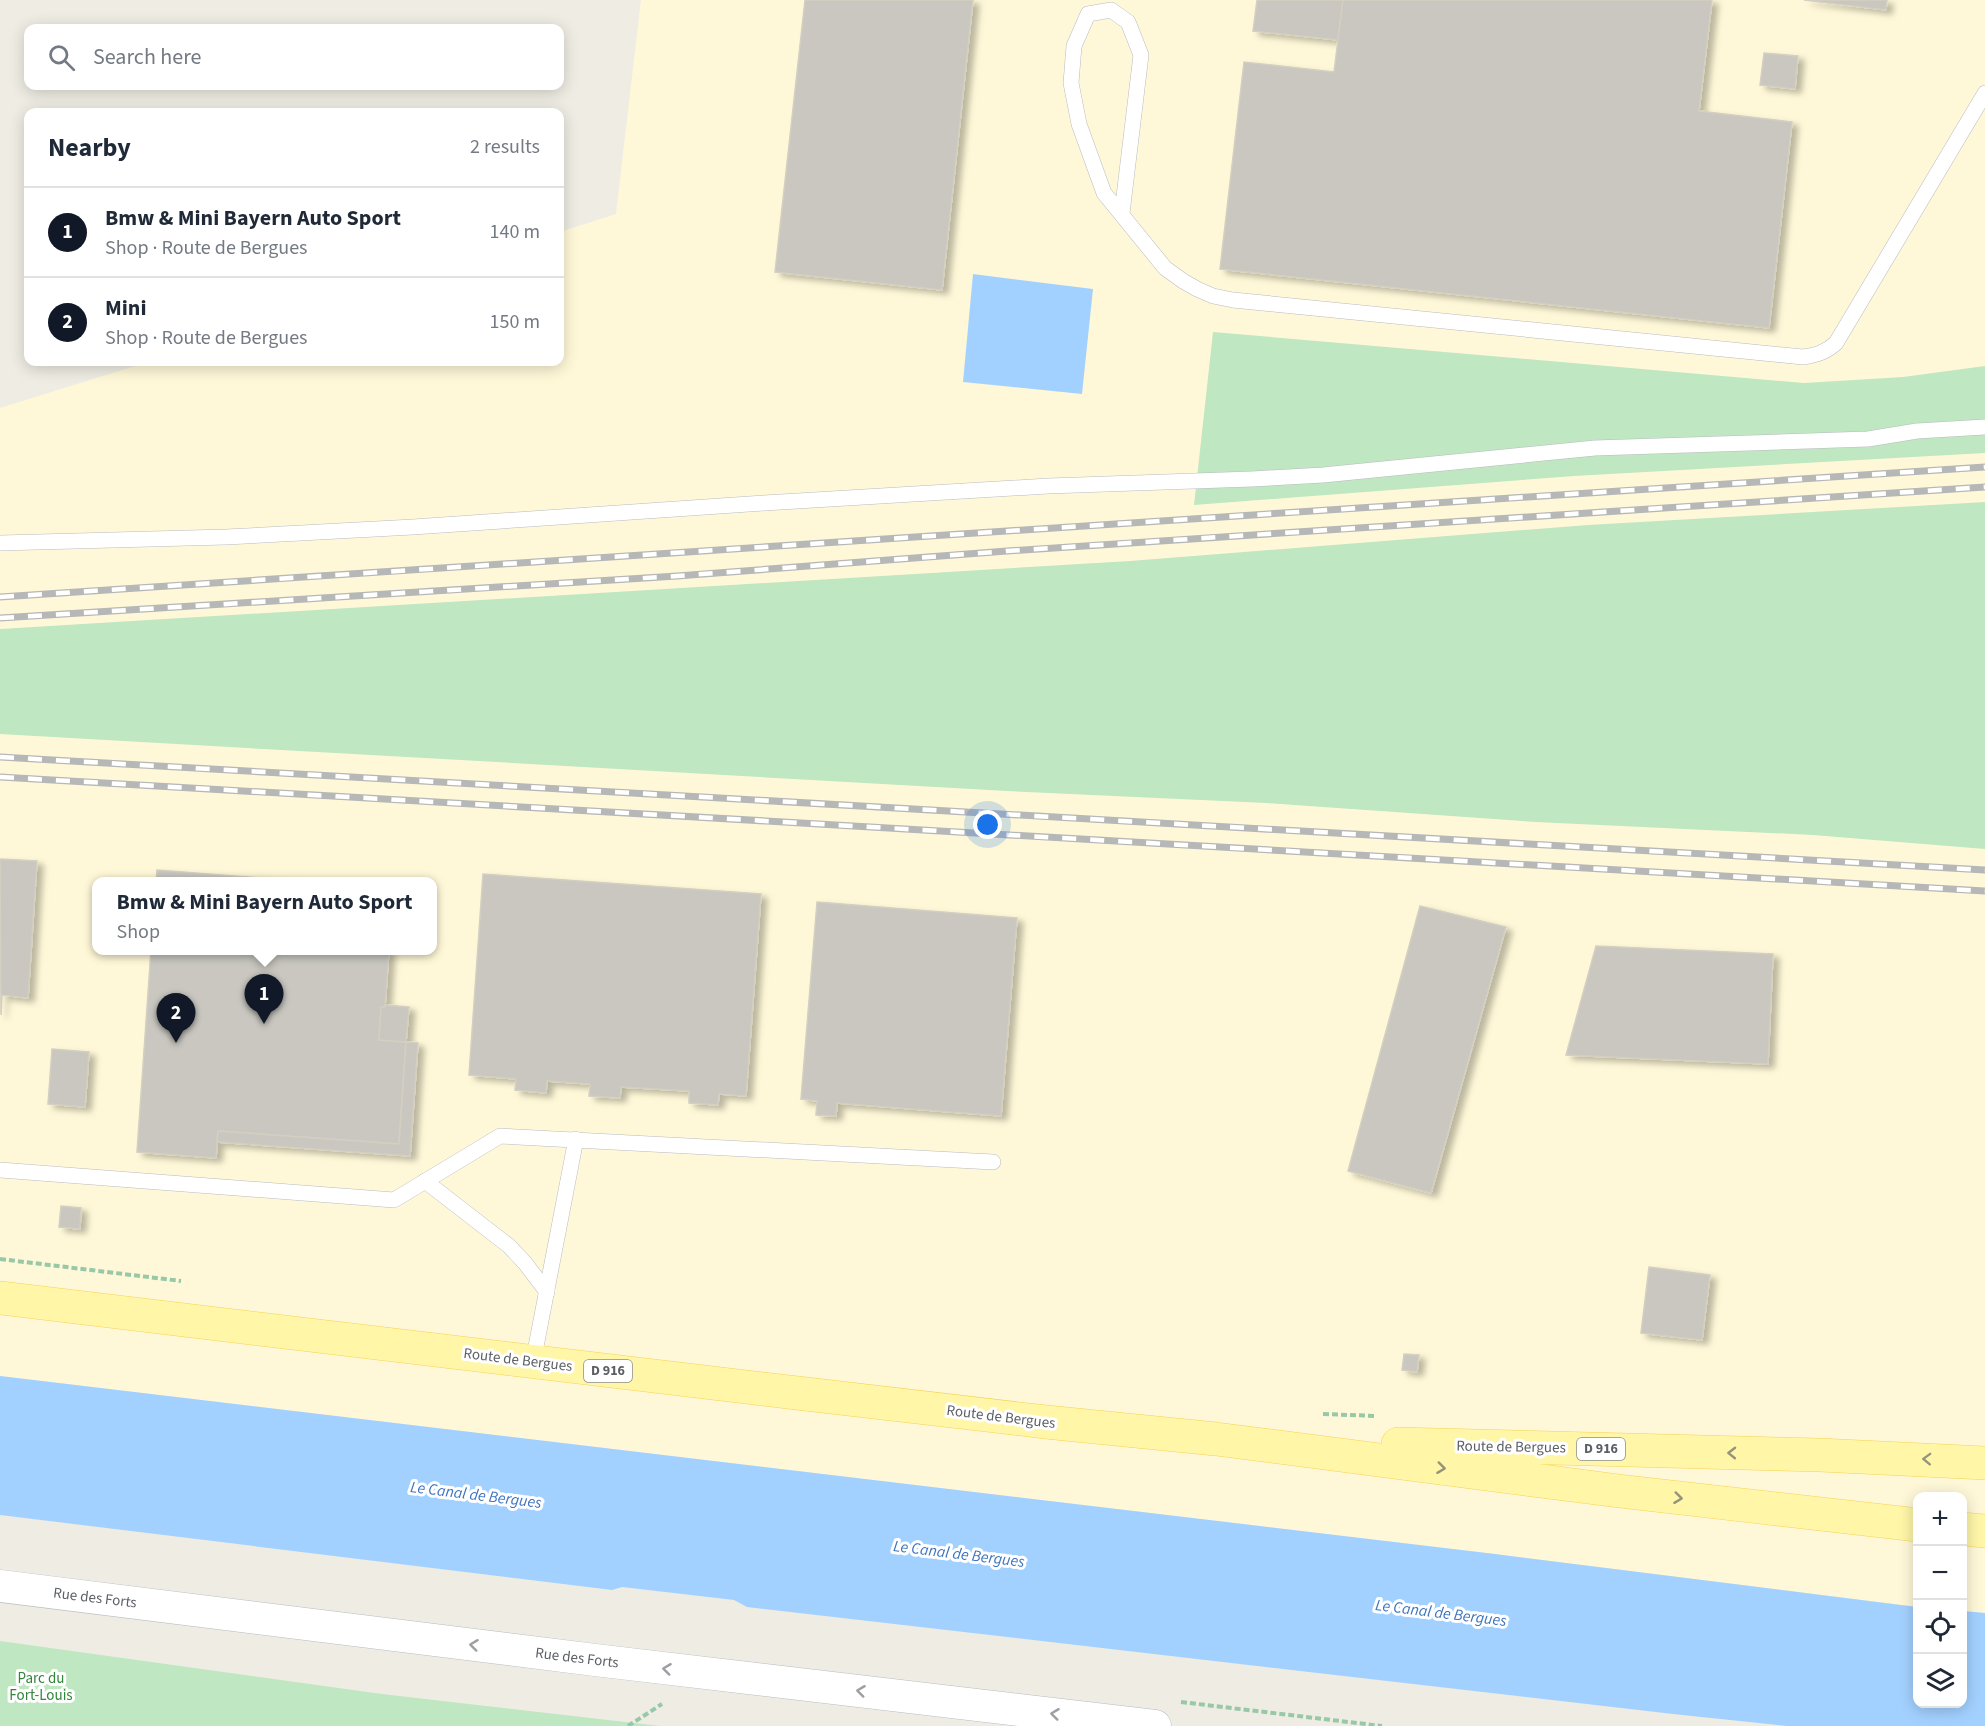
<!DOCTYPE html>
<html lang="en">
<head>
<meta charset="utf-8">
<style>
  :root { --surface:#fff; --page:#f6f6f7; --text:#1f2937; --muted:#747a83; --line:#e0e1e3; --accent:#111827 }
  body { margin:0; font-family:"Source Sans 3",sans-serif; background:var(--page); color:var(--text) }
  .controls { position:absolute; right:18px; bottom:18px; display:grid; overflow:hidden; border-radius:12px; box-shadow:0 3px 15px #0003 }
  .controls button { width:54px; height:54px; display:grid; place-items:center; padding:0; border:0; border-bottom:2px solid var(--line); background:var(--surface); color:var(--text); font:30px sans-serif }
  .you { position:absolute; left:988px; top:825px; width:21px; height:21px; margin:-15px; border:4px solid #fff; border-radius:50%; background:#1a73e8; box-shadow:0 0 0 9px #1a73e833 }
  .badge { display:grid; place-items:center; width:39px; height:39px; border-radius:50%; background:var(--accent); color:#fff; font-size:20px; font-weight:700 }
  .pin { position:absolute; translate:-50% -50px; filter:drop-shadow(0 2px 3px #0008) }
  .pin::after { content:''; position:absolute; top:32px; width:21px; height:18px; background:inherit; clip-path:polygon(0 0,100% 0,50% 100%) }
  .popup { position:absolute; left:92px; top:877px; width:345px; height:78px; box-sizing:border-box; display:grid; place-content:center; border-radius:12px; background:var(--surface); filter:drop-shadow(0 2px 4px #0005); font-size:20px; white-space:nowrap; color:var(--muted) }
  .popup b { font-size:22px; color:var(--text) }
  .popup::after { content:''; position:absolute; left:50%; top:100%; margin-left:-12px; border:12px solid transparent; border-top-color:var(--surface) }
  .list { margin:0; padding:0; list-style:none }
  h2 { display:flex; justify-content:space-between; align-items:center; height:78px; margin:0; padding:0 24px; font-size:26px }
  h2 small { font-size:20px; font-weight:400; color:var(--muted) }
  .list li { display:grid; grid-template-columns:39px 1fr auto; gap:18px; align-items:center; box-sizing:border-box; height:90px; padding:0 24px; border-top:2px solid var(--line) }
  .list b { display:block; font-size:22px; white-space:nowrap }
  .list p { margin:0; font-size:20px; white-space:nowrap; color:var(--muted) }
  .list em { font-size:20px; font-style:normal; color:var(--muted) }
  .icon { flex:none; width:33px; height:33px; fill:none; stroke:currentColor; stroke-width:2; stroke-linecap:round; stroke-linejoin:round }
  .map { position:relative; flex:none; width:1985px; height:1726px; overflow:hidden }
  .search { position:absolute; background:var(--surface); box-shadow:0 3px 15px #0003; left:24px; top:24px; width:540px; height:66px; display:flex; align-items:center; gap:15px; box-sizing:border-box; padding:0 21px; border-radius:12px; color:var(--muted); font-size:22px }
  .panel { position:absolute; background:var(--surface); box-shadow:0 3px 15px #0003; left:24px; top:108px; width:540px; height:258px; border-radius:12px }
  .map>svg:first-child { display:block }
  .commercial { fill:#fff8d8; fill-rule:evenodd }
  .green { fill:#bfe7c1 }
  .water { fill:#a3d1ff }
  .building { fill:#c9c7c0; stroke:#d3cfc1; stroke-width:1.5; filter:url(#shadow) }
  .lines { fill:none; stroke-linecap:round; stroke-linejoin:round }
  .service-casing { stroke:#b8bbc0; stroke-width:16 }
  .minor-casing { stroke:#b8bbc0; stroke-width:33 }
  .primary-casing { stroke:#f6d255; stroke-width:34 }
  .path { stroke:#97c8a8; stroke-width:4; stroke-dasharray:6 3; stroke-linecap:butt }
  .service { stroke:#fff; stroke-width:15 }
  .minor { stroke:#fff; stroke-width:32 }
  .primary { stroke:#fff6a8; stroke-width:33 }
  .rail-casing { stroke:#b6b7b7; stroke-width:7 }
  .rail { stroke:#fff; stroke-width:4.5; stroke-dasharray:14; stroke-linecap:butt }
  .oneway { stroke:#94947c }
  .oneway2 { stroke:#9d9fa2 }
  .labels { text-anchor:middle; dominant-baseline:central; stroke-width:6; stroke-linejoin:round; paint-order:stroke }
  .shield { fill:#fff; stroke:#8c8f92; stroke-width:1.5 }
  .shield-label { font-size:14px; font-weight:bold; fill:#5b5f64 }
  .street-label { font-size:15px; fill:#5b5f64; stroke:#fff }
  .park-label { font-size:15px; fill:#32853b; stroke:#fff }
  .water-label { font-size:16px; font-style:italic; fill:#3f75be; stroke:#fff }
</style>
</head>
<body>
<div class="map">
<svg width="1985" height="1726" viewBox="0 0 1985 1726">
  <defs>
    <filter id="shadow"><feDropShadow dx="6" dy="4" stdDeviation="3" flood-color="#0004"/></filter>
  </defs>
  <rect width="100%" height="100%" fill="#efede3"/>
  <path class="commercial" d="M 641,0 L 1985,0 L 1985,1613 L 1963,1611 L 1962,1496 L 1918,1496 L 1917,1607 L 1495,1554 L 0,1376 L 0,408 L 148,362 L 560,362 L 560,232 L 616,214 ZM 96,882 L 432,882 L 432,950 L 96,950 Z"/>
  <g class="green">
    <path d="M 1213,332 L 1804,383 L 1903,377 L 1985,366 L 1985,453 L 1574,476 L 1194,505 Z"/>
    <path d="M 1985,502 L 1985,849 L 1813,835 L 1536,822 L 1266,803 L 1007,791 L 0,734 L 0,629 L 1130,561 L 1588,525 Z"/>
    <path d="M 0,1641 L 382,1694 L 660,1726 L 0,1726 Z"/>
  </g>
  <g class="water">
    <path d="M 973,274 L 1093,289 L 1082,394 L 963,382 Z"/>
    <path d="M 0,1376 L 1495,1554 L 1917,1607 L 1918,1704 L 1962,1704 L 1963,1611 L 1985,1613 L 1985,1726 L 1787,1726 L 1673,1714 L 747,1607 L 734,1600 L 622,1587 L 612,1590 L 0,1515 Z"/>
  </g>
  <g class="building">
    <path d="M 805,0 L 973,0 L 942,290 L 775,272 Z"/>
    <path d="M 1257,0 L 1343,0 L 1338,40 L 1253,31 Z"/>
    <path d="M 1343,0 L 1712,0 L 1699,111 L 1792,122 L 1769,328 L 1220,269 L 1244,62 L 1334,72 Z"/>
    <path d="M 1804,0 L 1887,0 L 1886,10 Z"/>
    <path d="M 1764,53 L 1798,56 L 1795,89 L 1760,85 Z"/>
    <path d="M 0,859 L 37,861 L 28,998 L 2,995 L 1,1015 Z"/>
    <path d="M 157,870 L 313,882 L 156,882 Z"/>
    <path d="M 483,874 L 761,894 L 746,1096 L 719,1094 L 718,1105 L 689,1103 L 689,1091 L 621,1087 L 620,1098 L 589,1096 L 590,1084 L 547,1081 L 546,1093 L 515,1090 L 516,1079 L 469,1075 Z"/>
    <path d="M 817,902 L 1017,918 L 1001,1116 L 837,1103 L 836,1116 L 816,1115 L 817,1101 L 801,1099 Z"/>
    <path d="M 1420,906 L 1506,927 L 1431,1193 L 1348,1171 Z"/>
    <path d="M 1596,946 L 1773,954 L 1768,1064 L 1566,1055 Z"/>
    <path d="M 151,950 L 389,950 L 385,1007 L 381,1007 L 379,1040 L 406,1042 L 399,1144 L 218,1131 L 216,1158 L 137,1152 Z"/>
    <path d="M 385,1005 L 409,1007 L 406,1042 L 379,1040 L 381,1007 L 385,1007 Z"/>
    <path d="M 406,1042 L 418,1043 L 410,1156 L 217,1142 L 218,1131 L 399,1144 Z"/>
    <path d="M 52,1049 L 89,1052 L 85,1107 L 48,1104 Z"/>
    <path d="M 61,1206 L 81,1208 L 80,1229 L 59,1227 Z"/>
    <path d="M 1649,1267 L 1710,1275 L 1702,1340 L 1641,1333 Z"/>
    <path d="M 1404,1354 L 1419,1355 L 1417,1372 L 1402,1370 Z"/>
  </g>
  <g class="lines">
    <defs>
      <g id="service">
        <path d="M 1122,213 L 1141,55 L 1128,22 L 1111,10 L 1088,14 L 1074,46 L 1071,83 L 1079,124 L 1104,193 L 1165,268 L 1183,281 L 1197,289 L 1213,296 L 1233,300 L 1803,357 C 1817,355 1826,352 1836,343 L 1985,93"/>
        <path d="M 0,543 L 226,537 L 413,527 L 764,503 L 1048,486 L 1252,479 L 1323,475 L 1595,448 L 1868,439 L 1917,431 L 1985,427"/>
        <path d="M 0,1170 L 394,1200 L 500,1136 L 993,1162"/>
        <path d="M 425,1181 L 509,1246 L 525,1263 L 547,1292"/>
        <path d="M 533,1362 L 576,1139"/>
      </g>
      <path id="minor" d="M 0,1586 L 595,1660 L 1155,1726"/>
      <g id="primary">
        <path d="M 0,1298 L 797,1393 L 1046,1422 L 1216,1439 L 1619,1491 L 1918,1525"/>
        <path d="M 1398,1444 L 1820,1455 L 1985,1463"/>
        <path d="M 1962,1529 L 1985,1531"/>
      </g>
    </defs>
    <use href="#service" class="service-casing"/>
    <use href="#minor" class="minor-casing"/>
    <use href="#primary" class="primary-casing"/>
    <g class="path">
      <path d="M 0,1259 L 181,1281"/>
      <path d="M 1323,1414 L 1376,1416"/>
      <path d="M 1181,1702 L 1382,1726"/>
      <path d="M 628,1726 L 662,1704"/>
    </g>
    <use href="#service" class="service"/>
    <use href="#minor" class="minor"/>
    <use href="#primary" class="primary"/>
    <defs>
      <g id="rail">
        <path d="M 0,597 L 1985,467"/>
        <path d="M 0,618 L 677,576 L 1007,551 L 1985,487"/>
        <path d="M 0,757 L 1985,870"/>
        <path d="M 0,777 L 1985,891"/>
      </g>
    </defs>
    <use href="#rail" class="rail-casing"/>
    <use href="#rail" class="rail"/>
  </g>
  <defs><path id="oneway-chevron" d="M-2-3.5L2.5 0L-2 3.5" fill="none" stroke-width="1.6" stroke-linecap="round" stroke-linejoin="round" transform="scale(1.5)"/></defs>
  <g class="oneway">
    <use href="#oneway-chevron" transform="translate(1732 1453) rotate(-179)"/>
    <use href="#oneway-chevron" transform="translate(1927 1459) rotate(-178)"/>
    <use href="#oneway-chevron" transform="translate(1441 1468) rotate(7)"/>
    <use href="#oneway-chevron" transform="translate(1678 1498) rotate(7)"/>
  </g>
  <g class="oneway2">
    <use href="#oneway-chevron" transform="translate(474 1645) rotate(-173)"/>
    <use href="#oneway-chevron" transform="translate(667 1669) rotate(-173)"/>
    <use href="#oneway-chevron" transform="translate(861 1691) rotate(-173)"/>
    <use href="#oneway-chevron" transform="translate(1055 1714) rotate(-173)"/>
  </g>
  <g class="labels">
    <g class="shield">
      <rect x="584" y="1360" width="48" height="22" rx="4.5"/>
      <rect x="1577" y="1438" width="48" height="22" rx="4.5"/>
    </g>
    <g class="shield-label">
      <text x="608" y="1371">D 916</text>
      <text x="1601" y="1449">D 916</text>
    </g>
    <g class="street-label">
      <text transform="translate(518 1360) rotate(7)">Route de Bergues</text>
      <text transform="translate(1001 1417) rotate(7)">Route de Bergues</text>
      <text transform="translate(1511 1447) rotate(1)">Route de Bergues</text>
      <text transform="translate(95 1598) rotate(7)">Rue des Forts</text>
      <text transform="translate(577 1658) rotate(7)">Rue des Forts</text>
    </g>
    <g class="park-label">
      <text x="41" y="1678">Parc du<tspan x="41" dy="17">Fort-Louis</tspan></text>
    </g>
    <g class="water-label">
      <text transform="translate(476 1495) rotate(7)">Le Canal de Bergues</text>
      <text transform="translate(959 1554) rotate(7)">Le Canal de Bergues</text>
      <text transform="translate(1441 1613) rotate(7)">Le Canal de Bergues</text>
    </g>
  </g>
</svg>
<div class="controls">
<button>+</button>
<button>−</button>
<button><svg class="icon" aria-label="locate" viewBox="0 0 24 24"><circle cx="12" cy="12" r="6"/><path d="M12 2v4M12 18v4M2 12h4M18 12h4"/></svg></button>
<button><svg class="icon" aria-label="layers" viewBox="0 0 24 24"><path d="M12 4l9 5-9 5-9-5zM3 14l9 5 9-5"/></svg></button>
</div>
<div class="you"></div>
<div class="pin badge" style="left:264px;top:1024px">1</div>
<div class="popup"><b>Bmw &amp; Mini Bayern Auto Sport</b>Shop</div>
<div class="pin badge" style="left:176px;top:1043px">2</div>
<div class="search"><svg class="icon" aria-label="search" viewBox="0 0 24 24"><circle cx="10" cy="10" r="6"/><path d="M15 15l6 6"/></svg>Search here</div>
<section class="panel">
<h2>Nearby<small>2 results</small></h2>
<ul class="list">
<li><span class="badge">1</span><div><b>Bmw &amp; Mini Bayern Auto Sport</b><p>Shop · Route de Bergues</p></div><em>140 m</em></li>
<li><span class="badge">2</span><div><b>Mini</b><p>Shop · Route de Bergues</p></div><em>150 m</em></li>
</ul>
</section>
</div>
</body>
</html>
